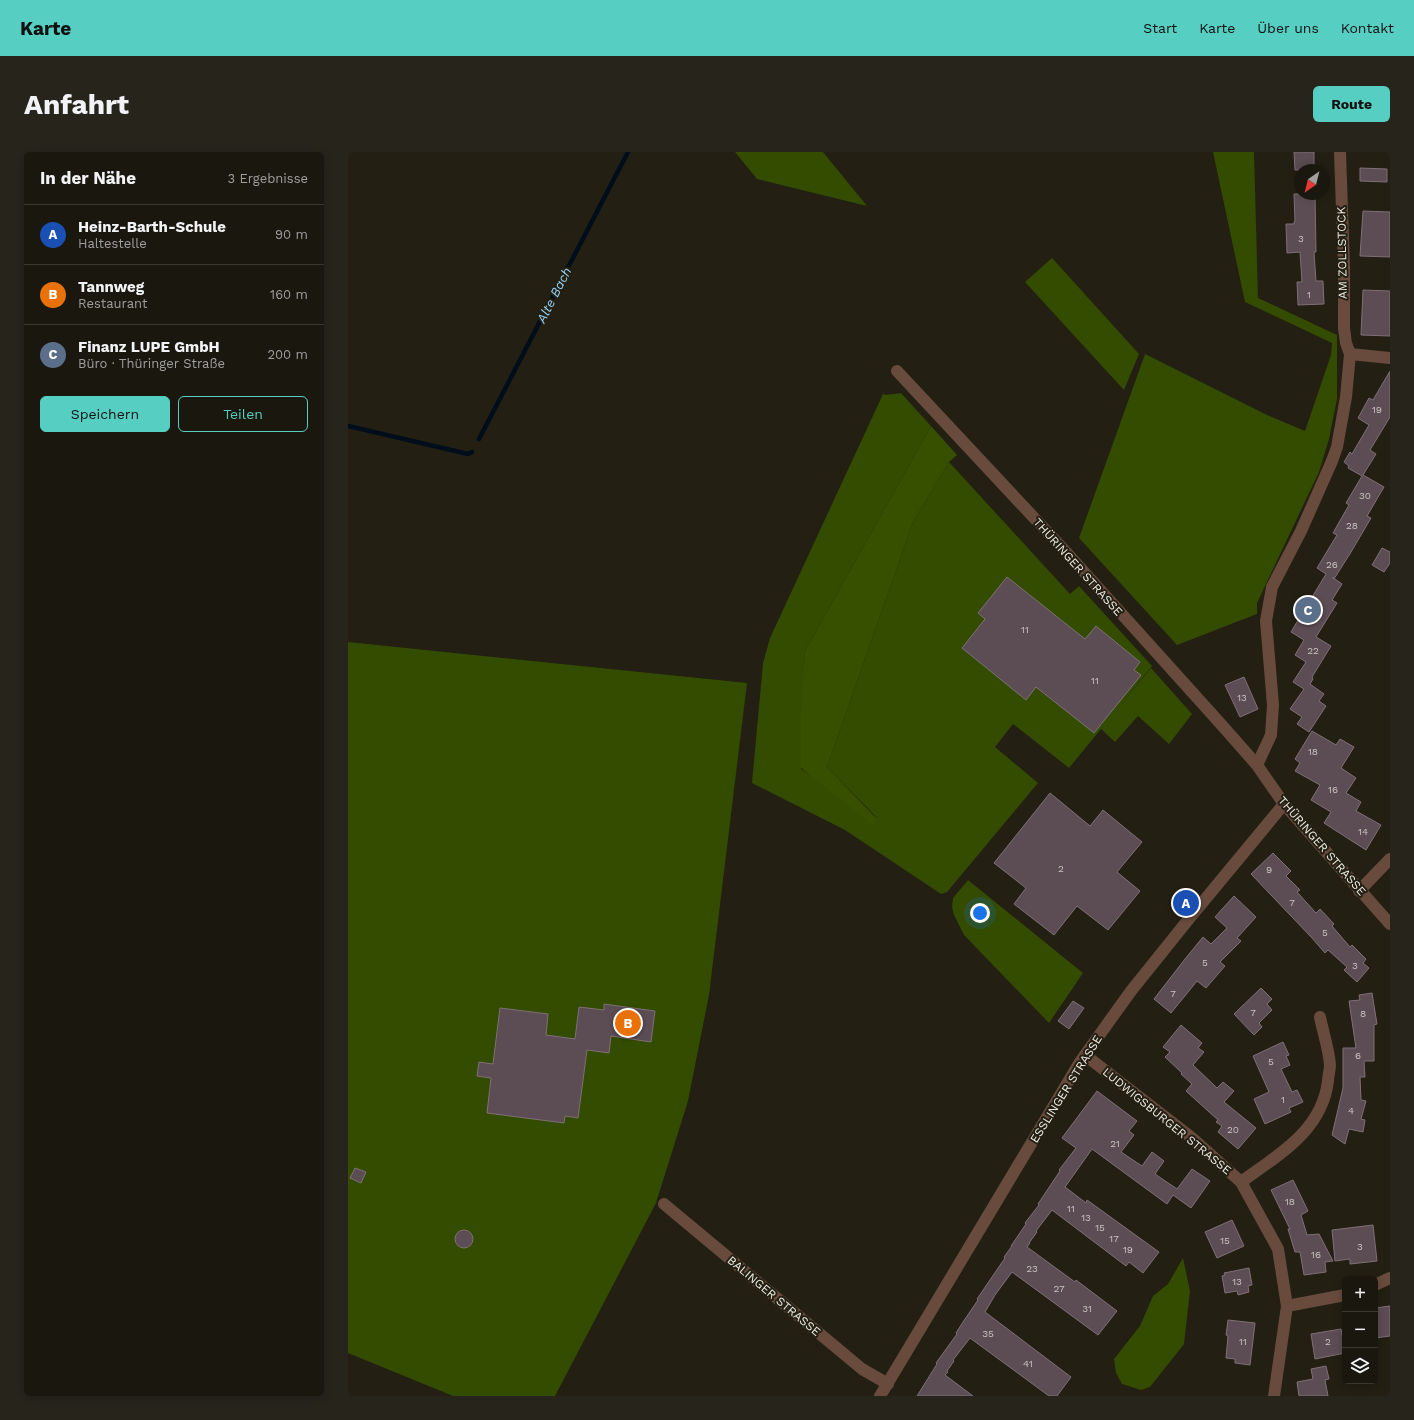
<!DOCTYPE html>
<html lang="de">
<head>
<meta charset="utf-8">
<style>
  :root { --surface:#1a170e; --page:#27241c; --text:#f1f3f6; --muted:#9f9f9e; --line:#38362e; --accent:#57cec2 }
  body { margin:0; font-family:"Work Sans",sans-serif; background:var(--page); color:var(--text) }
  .controls { position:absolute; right:12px; bottom:12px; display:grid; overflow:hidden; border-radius:6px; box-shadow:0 2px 10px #0003 }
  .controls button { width:36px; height:36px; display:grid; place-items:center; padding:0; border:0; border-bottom:1px solid var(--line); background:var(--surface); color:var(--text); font:20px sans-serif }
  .compass { position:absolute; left:946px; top:12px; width:36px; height:36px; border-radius:50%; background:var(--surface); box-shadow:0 2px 10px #0003; rotate:215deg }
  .you { position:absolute; left:632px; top:761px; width:14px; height:14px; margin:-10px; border:3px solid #fff; border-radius:50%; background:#1a73e8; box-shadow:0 0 0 6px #1a73e833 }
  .badge { display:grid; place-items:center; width:26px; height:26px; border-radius:50%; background:var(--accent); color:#fff; font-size:13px; font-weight:700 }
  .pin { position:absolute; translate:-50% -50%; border:2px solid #fff; box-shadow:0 1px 4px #0006 }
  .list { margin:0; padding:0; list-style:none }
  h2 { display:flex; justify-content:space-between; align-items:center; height:52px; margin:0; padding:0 16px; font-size:17px }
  h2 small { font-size:13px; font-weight:400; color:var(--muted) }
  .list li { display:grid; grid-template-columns:26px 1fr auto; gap:12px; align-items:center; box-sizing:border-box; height:60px; padding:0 16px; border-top:1px solid var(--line) }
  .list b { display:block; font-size:15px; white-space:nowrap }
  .list p { margin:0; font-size:13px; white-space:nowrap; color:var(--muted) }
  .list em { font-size:13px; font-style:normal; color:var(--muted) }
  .actions { display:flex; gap:8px; padding:12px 16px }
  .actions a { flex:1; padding:9px 0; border:1px solid var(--accent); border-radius:6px; text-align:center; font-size:14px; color:var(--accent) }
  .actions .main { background:var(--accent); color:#111 }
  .icon { flex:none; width:22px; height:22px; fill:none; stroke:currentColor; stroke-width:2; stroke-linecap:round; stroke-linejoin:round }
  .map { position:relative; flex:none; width:1042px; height:1244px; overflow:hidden; border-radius:6px }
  header { display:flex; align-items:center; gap:24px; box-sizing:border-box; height:56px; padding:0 20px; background:var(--accent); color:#111 }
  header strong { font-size:19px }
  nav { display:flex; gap:22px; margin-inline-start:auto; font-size:14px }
  .intro { display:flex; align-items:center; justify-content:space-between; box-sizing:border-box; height:96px; padding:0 24px }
  h1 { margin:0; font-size:28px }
  .button { padding:10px 18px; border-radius:6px; background:var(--accent); color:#111; font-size:14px; font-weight:700 }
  main { display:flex; gap:24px; padding:0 24px }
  aside { flex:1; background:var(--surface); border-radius:6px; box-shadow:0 2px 10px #0003 }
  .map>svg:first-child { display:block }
  .green { fill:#334c00 }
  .forest { fill:#365000 }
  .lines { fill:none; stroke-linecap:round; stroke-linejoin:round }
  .stream { stroke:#000e1b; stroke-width:4.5 }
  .building { fill:#5c4d54; stroke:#7f7078 }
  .minor { stroke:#684b3c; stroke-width:12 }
  .labels { text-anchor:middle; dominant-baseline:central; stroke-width:4; stroke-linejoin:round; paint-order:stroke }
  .number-label { font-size:10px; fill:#cac4c0 }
  .street-label { font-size:12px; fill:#eeece4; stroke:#231f13 }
  .water-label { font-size:13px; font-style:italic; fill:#96d2f7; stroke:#231f13 }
</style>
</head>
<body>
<header>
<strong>Karte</strong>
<nav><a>Start</a><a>Karte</a><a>Über uns</a><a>Kontakt</a></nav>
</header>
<div class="intro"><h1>Anfahrt</h1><a class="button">Route</a></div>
<main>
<aside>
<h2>In der Nähe<small>3 Ergebnisse</small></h2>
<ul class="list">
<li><span class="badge" style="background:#1a4fb4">A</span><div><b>Heinz-Barth-Schule</b><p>Haltestelle</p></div><em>90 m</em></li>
<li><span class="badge" style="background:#e8710a">B</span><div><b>Tannweg</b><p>Restaurant</p></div><em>160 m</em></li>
<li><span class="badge" style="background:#5c6f8a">C</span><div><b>Finanz LUPE GmbH</b><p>Büro · Thüringer Straße</p></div><em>200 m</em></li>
</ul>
<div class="actions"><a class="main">Speichern</a><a>Teilen</a></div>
</aside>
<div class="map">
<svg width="1042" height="1244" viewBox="0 0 1042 1244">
  <rect width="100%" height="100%" fill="#231f13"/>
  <g class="green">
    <path d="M 387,0 L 475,0 L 519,54 L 409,27 Z"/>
    <path d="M 865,0 L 906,0 L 910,146 L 989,183 L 989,247 L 981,287 L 971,320 L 909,451 L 909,462 L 829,493 L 731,386 L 797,202 L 919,263 L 957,279 L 983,203 L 984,191 L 897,150 Z"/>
    <path d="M 704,106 L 791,202 L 776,238 L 677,130 Z"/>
    <path d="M 553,241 L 583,274 L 457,499 L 453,617 L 529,666 L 479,615 L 565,370 L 601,310 L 722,442 L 731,434 L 804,514 L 763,565 L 803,516 L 844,562 L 821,592 L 790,564 L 767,590 L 753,577 L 721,616 L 665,572 L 647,595 L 690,631 L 599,740 L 593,742 L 497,678 L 404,631 L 415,511 L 422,486 L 535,242 L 538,243 Z"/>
    <path d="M 0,490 L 399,531 L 361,843 L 340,949 L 308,1051 L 207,1244 L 105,1244 L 0,1201 Z"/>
    <path d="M 620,728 L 735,821 L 701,871 L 616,783 L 606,763 L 604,755 L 605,746 Z"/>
    <path d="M 835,1106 L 842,1139 L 836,1192 L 802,1235 L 793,1238 L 774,1232 L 768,1221 L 766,1207 L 792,1174 L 805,1144 L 820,1132 Z"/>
  </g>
  <path class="forest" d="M 583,274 L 609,303 L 601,310 L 565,370 L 479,615 L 529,667 L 525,673 L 453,616 L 453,562 L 457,499 Z"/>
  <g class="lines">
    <g class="stream">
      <path d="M 0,274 L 120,302 L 124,300"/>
      <path d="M 131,287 L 280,0"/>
    </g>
  </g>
  <g class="building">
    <path d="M 946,0 L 966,0 L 966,18 L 947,18 Z"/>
    <path d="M 1012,16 L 1039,17 L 1039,30 L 1012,29 Z"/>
    <path d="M 946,42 L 967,42 L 968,100 L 966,100 L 968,129 L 975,129 L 976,152 L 950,153 L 949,130 L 954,130 L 952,100 L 939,101 L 938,72 L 946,72 L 946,70 L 947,69 Z"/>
    <path d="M 1015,59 L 1042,60 L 1042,105 L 1012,104 Z"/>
    <path d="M 1015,138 L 1042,139 L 1042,184 L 1013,183 Z"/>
    <path d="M 1042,219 L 1042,265 L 1022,298 L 1028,302 L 1015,323 L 1036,335 L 1019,364 L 1023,366 L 1003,400 L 986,427 L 984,425 L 994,432 L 984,448 L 989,451 L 968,485 L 983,494 L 964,525 L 965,527 L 962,532 L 976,542 L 971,549 L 978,554 L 961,580 L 949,572 L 954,565 L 942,557 L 956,537 L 945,530 L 958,510 L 947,503 L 956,488 L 943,480 L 978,422 L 969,416 L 989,383 L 985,381 L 1001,353 L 998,351 L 1014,324 L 1000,316 L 1001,314 L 996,310 L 1002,300 L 1004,302 L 1021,273 L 1010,266 L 1021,246 L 1025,248 Z"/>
    <path d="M 1034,396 L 1042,400 L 1042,411 L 1036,420 L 1024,413 Z"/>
    <path d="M 659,425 L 737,487 L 748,474 L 792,510 L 786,518 L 793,523 L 746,581 L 688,535 L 678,548 L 614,496 L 637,467 L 630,461 Z"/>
    <path d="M 896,525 L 910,557 L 892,565 L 877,533 Z"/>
    <path d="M 964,579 L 988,593 L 992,587 L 1006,595 L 993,616 L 1008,626 L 998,641 L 1013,650 L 1008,659 L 1033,673 L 1018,698 L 976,671 L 983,660 L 963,648 L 972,633 L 947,619 L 952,611 L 947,607 Z"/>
    <path d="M 702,641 L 742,674 L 755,658 L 794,690 L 769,720 L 792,739 L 760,778 L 729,754 L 706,783 L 666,752 L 678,736 L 646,711 Z"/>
    <path d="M 925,701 L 943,719 L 938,724 L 952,738 L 949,740 L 968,761 L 972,757 L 986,772 L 984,774 L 1002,795 L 1004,793 L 1018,807 L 1015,811 L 1021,816 L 1009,830 L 996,818 L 999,815 L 980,798 L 977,801 L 964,786 L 903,722 Z"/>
    <path d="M 886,744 L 908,765 L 889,786 L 893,789 L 872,810 L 877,814 L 858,836 L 849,829 L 823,861 L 806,847 L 837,807 L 855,785 L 863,792 L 879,776 L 867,765 Z"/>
    <path d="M 913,836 L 924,847 L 919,852 L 924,858 L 911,871 L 914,875 L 906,883 L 886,862 Z"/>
    <path d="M 1024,841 L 1029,872 L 1026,873 L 1026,909 L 1016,909 L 1017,925 L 1012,925 L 1013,948 L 1018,949 L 1013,967 L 1017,968 L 1015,980 L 1001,977 L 997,992 L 984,983 L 995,936 L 995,896 L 1008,896 L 1001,849 L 1012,848 L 1011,843 Z"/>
    <path d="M 725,849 L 736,856 L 721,877 L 710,869 Z"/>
    <path d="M 256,852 L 307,859 L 303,890 L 263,884 L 261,901 L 239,898 L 230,966 L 217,964 L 216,971 L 139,961 L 143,926 L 129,924 L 131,910 L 145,912 L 152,856 L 200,862 L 198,883 L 227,887 L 231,855 L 256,858 Z"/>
    <path d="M 833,873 L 854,891 L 850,896 L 856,900 L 845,913 L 869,936 L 875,930 L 886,939 L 876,950 L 908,976 L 890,997 L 870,980 L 874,974 L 868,970 L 870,968 L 838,939 L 844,932 L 833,922 L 834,921 L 817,905 L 822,900 L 815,895 Z"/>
    <path d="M 935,890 L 941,903 L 938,904 L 942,913 L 933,917 L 944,940 L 949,938 L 955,950 L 941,956 L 943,960 L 917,972 L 906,947 L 921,940 L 905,904 Z"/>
    <path d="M 749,939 L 789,969 L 781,979 L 786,983 L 773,1000 L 794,1014 L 804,1000 L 816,1009 L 807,1022 L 829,1037 L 844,1017 L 862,1029 L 843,1056 L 825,1043 L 819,1052 L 744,997 L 717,1035 L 738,1051 L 739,1048 L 811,1100 L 795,1121 L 781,1110 L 778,1114 L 704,1058 L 688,1079 L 689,1080 L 681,1091 L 682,1091 L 679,1095 L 727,1130 L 728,1128 L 769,1159 L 750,1183 L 664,1120 L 647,1143 L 637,1160 L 723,1225 L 709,1244 L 701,1244 L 622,1186 L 605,1208 L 606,1209 L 599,1219 L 600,1220 L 597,1223 L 625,1244 L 569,1244 L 589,1212 L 588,1211 L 609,1182 L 608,1181 L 615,1170 L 630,1148 L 629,1147 L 657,1106 L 656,1105 L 664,1094 L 663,1094 L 678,1072 L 677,1071 L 691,1053 L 690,1052 L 712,1019 L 711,1018 L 728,996 L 714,986 Z"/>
    <path d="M 7,1016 L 18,1020 L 13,1031 L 2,1026 Z"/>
    <path d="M 945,1028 L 960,1059 L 953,1063 L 959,1083 L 971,1082 L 985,1109 L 977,1110 L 978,1120 L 956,1123 L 952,1100 L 947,1100 L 940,1077 L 942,1077 L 923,1038 Z"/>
    <path d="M 884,1068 L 896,1094 L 869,1106 L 857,1080 Z"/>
    <path d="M 1025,1073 L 1029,1109 L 1002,1112 L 1002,1107 L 987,1109 L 984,1078 Z"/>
    <circle cx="116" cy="1087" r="9"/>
    <path d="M 901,1116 L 904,1133 L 900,1134 L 901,1140 L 890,1143 L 889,1139 L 877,1141 L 874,1124 L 877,1123 L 876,1121 Z"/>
    <path d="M 1042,1154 L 1042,1184 L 1027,1186 L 1027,1156 Z"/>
    <path d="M 880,1168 L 907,1171 L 902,1213 L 887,1211 L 887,1207 L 878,1206 L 880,1184 L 878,1183 Z"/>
    <path d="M 993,1177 L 997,1201 L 967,1207 L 963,1182 Z"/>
    <path d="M 978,1214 L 981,1227 L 977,1228 L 980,1244 L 951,1244 L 949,1230 L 965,1227 L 963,1217 Z"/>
  </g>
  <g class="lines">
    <g class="minor">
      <path d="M 1002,202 L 1042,206"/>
      <path d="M 549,219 L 718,400 L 871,570 L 909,613 L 936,652 L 1042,772"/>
      <path d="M 909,613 L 923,583 L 925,553 L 918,469 L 924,435 L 953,379 L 984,309 L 989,295 L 998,245 L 1002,202 L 998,191 L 996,176 L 996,115 L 992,0"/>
      <path d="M 1011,739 L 1042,707"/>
      <path d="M 737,903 L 844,986 L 893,1030 L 930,1097 L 939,1154 L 926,1244"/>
      <path d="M 893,1030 C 930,1003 974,979 980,929 C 980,924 982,918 982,913 C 981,898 975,880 972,865"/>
      <path d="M 316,1052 L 514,1217 L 540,1232"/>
      <path d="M 1027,1133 L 1042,1126"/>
      <path d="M 939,1154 L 997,1143"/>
      <path d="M 532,1244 L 732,910 L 783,839 L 840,768 L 936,652"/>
    </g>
  </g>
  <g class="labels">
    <g class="number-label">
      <text x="953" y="86">3</text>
      <text x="961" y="142">1</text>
      <text x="1029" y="257">19</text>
      <text x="1017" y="343">30</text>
      <text x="1004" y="373">28</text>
      <text x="984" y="412">26</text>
      <text x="677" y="477">11</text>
      <text x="965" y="498">22</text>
      <text x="747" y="528">11</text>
      <text x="894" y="545">13</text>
      <text x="965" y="599">18</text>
      <text x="985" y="637">16</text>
      <text x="1015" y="679">14</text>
      <text x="713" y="716">2</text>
      <text x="921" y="717">9</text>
      <text x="944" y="750">7</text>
      <text x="977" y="780">5</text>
      <text x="857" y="810">5</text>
      <text x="1007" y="813">3</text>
      <text x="825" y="841">7</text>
      <text x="905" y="860">7</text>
      <text x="1015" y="861">8</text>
      <text x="1010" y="903">6</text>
      <text x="923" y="909">5</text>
      <text x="935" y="947">1</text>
      <text x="1003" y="958">4</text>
      <text x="885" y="977">20</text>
      <text x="767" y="991">21</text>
      <text x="942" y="1049">18</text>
      <text x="723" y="1056">11</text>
      <text x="738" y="1065">13</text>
      <text x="752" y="1075">15</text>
      <text x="766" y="1086">17</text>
      <text x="877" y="1088">15</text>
      <text x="1012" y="1094">3</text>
      <text x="780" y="1097">19</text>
      <text x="968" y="1102">16</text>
      <text x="684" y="1116">23</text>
      <text x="889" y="1129">13</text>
      <text x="711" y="1136">27</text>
      <text x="739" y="1156">31</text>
      <text x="640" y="1181">35</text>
      <text x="895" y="1189">11</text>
      <text x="980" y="1189">2</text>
      <text x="680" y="1211">41</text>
    </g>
    <g class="street-label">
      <text transform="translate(994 101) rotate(-91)">AM ZOLLSTOCK</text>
      <text transform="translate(730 415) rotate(48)">THÜRINGER STRASSE</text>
      <text transform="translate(974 694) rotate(49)">THÜRINGER STRASSE</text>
      <text transform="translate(718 937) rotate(-58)">ESSLINGER STRASSE</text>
      <text transform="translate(819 969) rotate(39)">LUDWIGSBURGER STRASSE</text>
      <text transform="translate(426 1144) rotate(40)">BALINGER STRASSE</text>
    </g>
    <g class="water-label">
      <text transform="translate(206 143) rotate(-63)">Alte Bach</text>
    </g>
  </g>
</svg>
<div class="controls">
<button>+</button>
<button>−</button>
<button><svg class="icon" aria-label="layers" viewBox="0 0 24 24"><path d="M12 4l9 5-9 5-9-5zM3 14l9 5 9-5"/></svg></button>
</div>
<svg class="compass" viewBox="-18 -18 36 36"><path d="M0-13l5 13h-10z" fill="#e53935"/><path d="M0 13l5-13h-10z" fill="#9f9f9e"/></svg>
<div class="you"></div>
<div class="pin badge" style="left:838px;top:751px;background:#1a4fb4">A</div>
<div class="pin badge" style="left:280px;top:871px;background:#e8710a">B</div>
<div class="pin badge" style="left:960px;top:458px;background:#5c6f8a">C</div>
</div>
</main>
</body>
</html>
